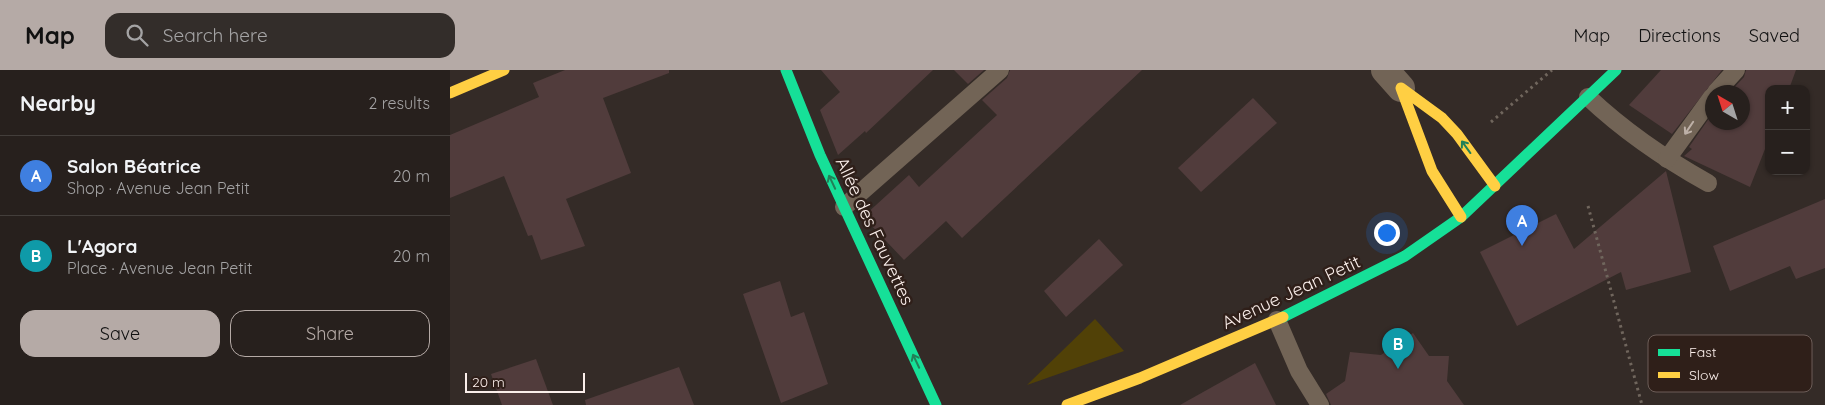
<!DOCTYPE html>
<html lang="en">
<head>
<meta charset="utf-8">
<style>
  :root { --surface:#27201d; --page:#332d2a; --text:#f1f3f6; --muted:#a4a3a4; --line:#433e3b; --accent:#b5aaa6 }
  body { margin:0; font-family:Quicksand,sans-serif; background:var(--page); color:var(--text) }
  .controls { position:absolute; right:15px; top:15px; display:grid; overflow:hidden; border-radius:10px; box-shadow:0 1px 4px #0004 }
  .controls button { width:45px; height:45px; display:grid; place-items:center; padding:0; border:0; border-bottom:1px solid var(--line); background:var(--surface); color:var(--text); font:25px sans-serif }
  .compass { position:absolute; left:1255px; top:15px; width:45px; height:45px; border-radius:50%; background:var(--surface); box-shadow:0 1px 4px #0004; rotate:321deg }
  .scale { position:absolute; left:15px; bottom:12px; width:120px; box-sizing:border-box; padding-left:5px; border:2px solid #faeeea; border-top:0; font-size:14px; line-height:18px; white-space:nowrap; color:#faeeea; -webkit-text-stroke:4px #2f1f19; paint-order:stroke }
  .you { position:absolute; left:936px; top:162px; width:18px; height:18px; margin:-12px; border:4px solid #fff; border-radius:50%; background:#1a73e8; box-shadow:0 0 0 8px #1a73e833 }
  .badge { display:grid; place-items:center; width:32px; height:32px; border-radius:50%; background:var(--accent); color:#fff; font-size:16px; font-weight:700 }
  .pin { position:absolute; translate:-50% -41px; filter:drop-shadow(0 1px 2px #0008) }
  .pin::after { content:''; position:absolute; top:26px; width:18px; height:15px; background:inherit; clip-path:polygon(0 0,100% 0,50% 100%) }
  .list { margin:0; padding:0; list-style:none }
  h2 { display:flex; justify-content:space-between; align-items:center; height:65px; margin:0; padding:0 20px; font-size:21px }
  h2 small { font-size:16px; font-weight:400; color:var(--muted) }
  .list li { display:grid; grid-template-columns:32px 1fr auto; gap:15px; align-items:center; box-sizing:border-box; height:80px; padding:0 20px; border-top:1px solid var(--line) }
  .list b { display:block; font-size:19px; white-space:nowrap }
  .list p { margin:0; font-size:16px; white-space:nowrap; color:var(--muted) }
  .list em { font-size:16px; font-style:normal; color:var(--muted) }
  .actions { display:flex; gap:10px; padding:15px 20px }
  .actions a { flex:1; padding:11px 0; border:1px solid var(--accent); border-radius:15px; text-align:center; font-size:18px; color:var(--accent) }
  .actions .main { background:var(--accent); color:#111 }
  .icon { flex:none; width:28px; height:28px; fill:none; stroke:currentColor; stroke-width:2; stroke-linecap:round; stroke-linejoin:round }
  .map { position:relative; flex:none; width:1375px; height:335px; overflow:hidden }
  header { display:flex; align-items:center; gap:30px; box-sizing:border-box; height:70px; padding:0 25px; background:var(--accent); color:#111 }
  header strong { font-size:24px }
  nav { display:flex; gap:28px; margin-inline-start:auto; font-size:18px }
  .search { width:350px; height:45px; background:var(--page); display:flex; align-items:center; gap:12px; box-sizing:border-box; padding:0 18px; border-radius:15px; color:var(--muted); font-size:19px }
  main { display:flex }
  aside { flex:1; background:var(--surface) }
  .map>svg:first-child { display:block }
  .green { fill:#514107 }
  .building { fill:#513c3c }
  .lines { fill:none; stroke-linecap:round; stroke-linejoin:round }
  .path { stroke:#70665d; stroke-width:3; stroke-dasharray:2.5 4; stroke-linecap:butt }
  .lane { stroke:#726456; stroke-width:18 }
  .street { stroke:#726456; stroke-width:28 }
  .fast { stroke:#16e098; stroke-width:11 }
  .slow { stroke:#ffcf43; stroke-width:11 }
  .oneway { stroke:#bdb0a7 }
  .oneway2 { stroke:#228058 }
  .labels { text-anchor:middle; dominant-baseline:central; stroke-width:5; stroke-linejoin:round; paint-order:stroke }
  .street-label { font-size:18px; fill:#faeeea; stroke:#2f1f19 }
  .key { fill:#2f1f19; stroke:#6c5d58; stroke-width:1 }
  .key-label { font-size:14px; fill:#faeeea }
</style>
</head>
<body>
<header>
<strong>Map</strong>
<div class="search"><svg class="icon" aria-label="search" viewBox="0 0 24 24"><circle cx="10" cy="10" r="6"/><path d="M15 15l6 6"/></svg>Search here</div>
<nav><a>Map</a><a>Directions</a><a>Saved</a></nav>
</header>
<main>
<aside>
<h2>Nearby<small>2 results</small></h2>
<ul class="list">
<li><span class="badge" style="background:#3f7fe0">A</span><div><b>Salon Béatrice</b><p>Shop · Avenue Jean Petit</p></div><em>20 m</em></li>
<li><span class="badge" style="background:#0f9aa8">B</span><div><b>L'Agora</b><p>Place · Avenue Jean Petit</p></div><em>20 m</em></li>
</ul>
<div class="actions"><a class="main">Save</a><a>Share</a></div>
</aside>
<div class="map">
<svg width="1375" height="335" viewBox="0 0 1375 335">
  <rect width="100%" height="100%" fill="#342b27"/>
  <path class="green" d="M 645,249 L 674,281 L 577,315 Z"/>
  <g class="building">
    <path d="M 115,0 L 219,0 L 219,3 L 153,28 L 181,103 L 116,129 L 135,176 L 91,190 L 82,165 L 78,166 L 54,106 L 0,128 L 0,65 L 89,27 L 83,13 Z"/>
    <path d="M 371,0 L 483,0 L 416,63 L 415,61 L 388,85 L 370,40 L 390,22 Z"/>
    <path d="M 504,0 L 534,0 L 518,14 Z"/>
    <path d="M 560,0 L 692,0 L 512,168 L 496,151 L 454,190 L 419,153 L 415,145 L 459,105 L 469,117 L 547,45 L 532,30 L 557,8 Z"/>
    <path d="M 1211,0 L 1272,0 L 1222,64 L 1179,35 Z"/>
    <path d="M 1296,0 L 1346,0 L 1339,19 L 1319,19 L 1319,69 L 1300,117 L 1234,86 L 1242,79 L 1239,77 L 1262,44 L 1262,52 L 1292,52 L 1292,22 L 1280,22 L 1294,7 Z"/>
    <path d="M 803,28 L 827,53 L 751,122 L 728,98 Z"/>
    <path d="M 1216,101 L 1241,202 L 1176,220 L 1171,202 L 1067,256 L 1030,182 L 1106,144 L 1124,179 Z"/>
    <path d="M 1375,129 L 1375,198 L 1346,209 L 1340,196 L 1280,221 L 1263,176 Z"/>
    <path d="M 649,169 L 673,195 L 616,247 L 594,221 Z"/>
    <path d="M 330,211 L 341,247 L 354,242 L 378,314 L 331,333 L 293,224 Z"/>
    <path d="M 963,263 L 979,286 L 999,286 L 997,311 L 1014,335 L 881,335 L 876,324 L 895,311 L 900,282 L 931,285 Z"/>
    <path d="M 86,289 L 103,335 L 52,335 L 41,304 Z"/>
    <path d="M 805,293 L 826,335 L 730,335 Z"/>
    <path d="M 229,297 L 244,335 L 136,335 L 135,330 Z"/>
  </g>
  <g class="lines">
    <g class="path">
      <path d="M 1041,52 L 1102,0"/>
      <path d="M 1138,136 L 1192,335"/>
    </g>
    <g class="lane">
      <path d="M 1266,22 L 1286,0"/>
      <path d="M 1138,27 C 1174,61 1215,89 1258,113"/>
      <path d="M 1217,89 L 1262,27"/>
      <path d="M 394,137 L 550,0"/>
      <path d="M 827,250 L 849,301 L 870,335"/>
    </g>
    <path class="street" d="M 935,0 L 951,18"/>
    <g class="fast">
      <path d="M 336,0 L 370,85 L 486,335"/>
      <path d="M 833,247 L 955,186 L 1011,147 L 1166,0"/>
    </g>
    <g class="slow">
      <path d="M 0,23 L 54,0"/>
      <path d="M 1011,147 L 982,101 L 951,18 L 992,48 L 1007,64 L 1045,116"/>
      <path d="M 617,335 L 690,308 L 833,247"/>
    </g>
  </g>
  <defs><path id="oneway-shaft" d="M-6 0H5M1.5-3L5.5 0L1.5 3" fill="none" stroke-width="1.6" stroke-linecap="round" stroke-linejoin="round" transform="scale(1.25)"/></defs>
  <use class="oneway" href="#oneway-shaft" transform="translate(1239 58) rotate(124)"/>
  <g class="oneway2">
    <use href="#oneway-shaft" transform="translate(1016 77) rotate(-126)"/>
    <use href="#oneway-shaft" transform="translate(382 112) rotate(-115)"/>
    <use href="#oneway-shaft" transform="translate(466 291) rotate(-115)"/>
  </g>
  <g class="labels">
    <g class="street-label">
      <text transform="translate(425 161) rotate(65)">Allée des Fauvettes</text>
      <text transform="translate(841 222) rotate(-25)">Avenue Jean Petit</text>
    </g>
  </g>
  <rect x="1198" y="265" width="164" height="57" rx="8" class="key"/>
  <rect x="1208" y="279" width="22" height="7" fill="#16e098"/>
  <rect x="1208" y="302" width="22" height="6" fill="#ffcf43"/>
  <g class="key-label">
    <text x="1239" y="287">Fast</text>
    <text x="1239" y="310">Slow</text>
  </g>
</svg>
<div class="controls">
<button>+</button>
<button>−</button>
</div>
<svg class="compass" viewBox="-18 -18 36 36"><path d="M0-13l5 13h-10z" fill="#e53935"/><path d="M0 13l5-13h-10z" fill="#a4a3a4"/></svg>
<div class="scale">20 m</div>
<div class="you"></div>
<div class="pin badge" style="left:1072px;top:176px;background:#3f7fe0">A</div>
<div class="pin badge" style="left:948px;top:299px;background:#0f9aa8">B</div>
</div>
</main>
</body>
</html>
